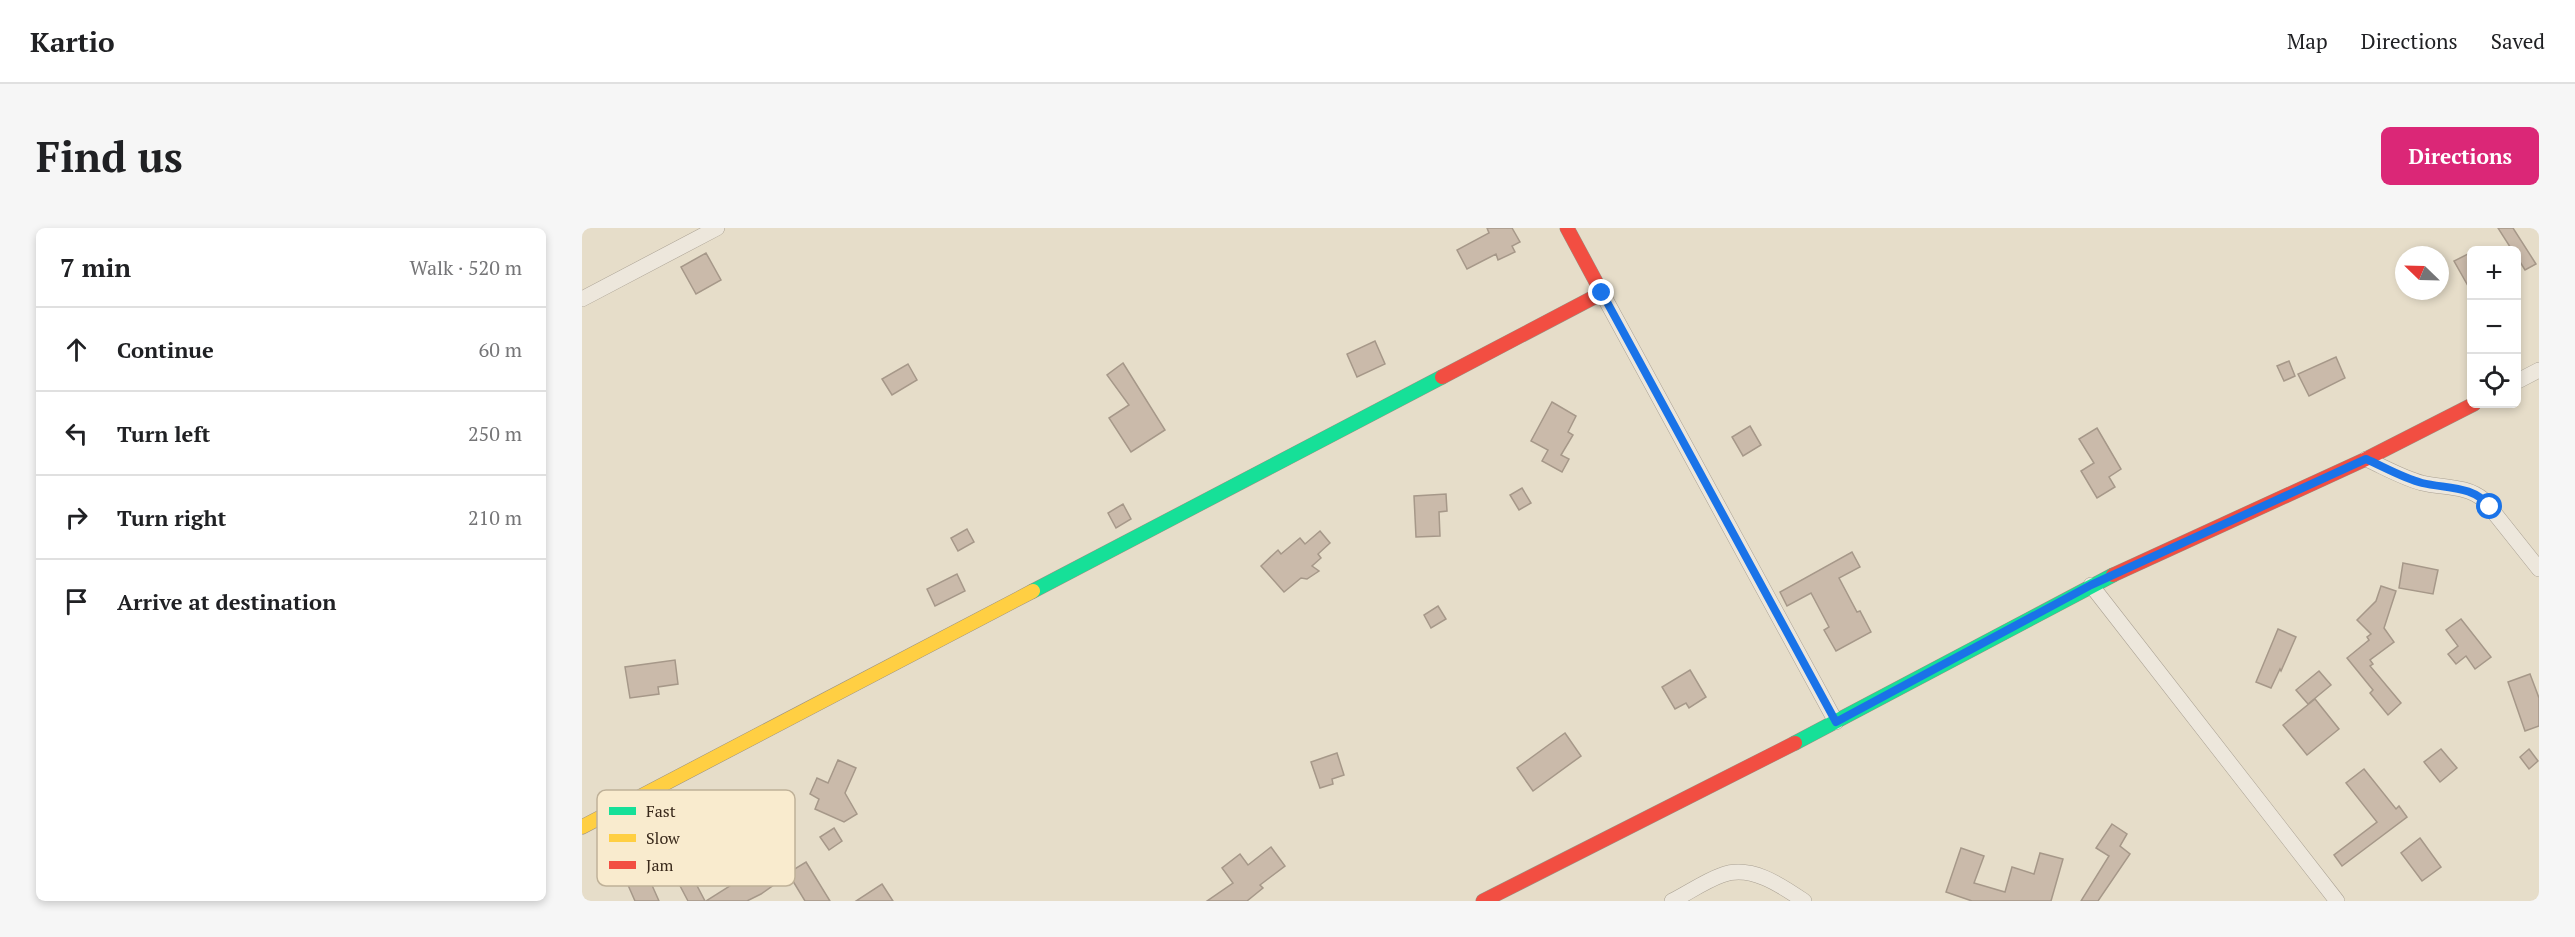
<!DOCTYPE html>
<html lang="en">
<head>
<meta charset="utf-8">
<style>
  :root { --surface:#fff; --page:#f6f6f6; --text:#202124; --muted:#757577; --line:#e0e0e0; --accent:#db2777 }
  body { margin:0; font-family:"PT Serif",serif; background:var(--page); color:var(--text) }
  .controls { position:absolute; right:18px; top:18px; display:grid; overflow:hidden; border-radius:9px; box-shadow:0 3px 9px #0003 }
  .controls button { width:54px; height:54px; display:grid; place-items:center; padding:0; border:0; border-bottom:2px solid var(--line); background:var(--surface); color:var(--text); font:30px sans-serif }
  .compass { position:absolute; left:1813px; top:18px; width:54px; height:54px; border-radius:50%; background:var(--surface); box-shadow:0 3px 9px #0003; rotate:293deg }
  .stop { position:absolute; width:18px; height:18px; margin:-14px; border:4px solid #1a73e8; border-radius:50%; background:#fff }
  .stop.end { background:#1a73e8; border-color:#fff; box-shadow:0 2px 6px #0008 }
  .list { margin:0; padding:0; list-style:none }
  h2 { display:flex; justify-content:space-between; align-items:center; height:78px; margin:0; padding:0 24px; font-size:26px }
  h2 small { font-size:20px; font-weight:400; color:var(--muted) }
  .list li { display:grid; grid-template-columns:39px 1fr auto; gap:18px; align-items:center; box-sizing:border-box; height:84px; padding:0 24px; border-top:2px solid var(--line) }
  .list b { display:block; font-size:22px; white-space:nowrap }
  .list em { font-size:20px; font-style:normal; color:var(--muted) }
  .icon { flex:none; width:33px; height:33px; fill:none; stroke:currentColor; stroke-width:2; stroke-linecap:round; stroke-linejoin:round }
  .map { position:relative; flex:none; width:1957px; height:673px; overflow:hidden; border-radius:9px }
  header { display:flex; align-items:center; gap:36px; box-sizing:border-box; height:84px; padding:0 30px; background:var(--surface); border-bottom:2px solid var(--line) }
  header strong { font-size:28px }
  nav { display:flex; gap:33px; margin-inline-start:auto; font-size:21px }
  .intro { display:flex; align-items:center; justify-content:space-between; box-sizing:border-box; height:144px; padding:0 36px }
  h1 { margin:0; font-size:42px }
  .button { padding:15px 27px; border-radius:9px; background:var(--accent); color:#fff; font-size:21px; font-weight:700 }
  main { display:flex; gap:36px; padding:0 36px }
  aside { flex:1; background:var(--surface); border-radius:9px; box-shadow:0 3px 9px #0003 }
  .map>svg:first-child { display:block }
  .building { fill:#cabaaa; stroke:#a69889; stroke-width:1.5 }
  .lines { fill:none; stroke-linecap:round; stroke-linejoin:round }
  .street-casing { stroke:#aaa193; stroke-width:16 }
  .fast-casing { stroke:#9a9183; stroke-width:15 }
  .slow-casing { stroke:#9a9183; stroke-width:15 }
  .jam-casing { stroke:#9a9183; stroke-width:15 }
  .street { stroke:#ede7dc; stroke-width:15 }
  .fast { stroke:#16e098; stroke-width:14 }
  .slow { stroke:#ffcf43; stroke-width:14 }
  .jam { stroke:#f24e42; stroke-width:14 }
  .route { stroke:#1a73e8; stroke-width:8 }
  .key { fill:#f9ebce; stroke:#bfb198; stroke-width:1.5 }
  .key-label { font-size:16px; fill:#39291b }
</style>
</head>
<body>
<header>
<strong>Kartio</strong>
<nav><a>Map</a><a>Directions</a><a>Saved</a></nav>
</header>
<div class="intro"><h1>Find us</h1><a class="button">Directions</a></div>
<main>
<aside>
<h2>7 min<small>Walk · 520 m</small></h2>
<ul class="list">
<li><svg class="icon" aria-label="ahead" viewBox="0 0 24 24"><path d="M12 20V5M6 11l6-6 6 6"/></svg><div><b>Continue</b></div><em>60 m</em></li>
<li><svg class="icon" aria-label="left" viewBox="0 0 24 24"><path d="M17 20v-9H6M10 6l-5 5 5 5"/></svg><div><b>Turn left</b></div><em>250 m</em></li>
<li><svg class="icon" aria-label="right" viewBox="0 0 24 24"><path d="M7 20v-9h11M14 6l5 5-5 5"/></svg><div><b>Turn right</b></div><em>210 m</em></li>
<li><svg class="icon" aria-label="arrive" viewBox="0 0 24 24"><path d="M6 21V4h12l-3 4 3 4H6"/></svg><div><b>Arrive at destination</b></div></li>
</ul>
</aside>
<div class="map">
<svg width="1957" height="673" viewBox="0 0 1957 673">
  <rect width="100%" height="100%" fill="#e6ddc9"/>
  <g class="building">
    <path d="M 905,0 L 930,0 L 938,14 L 930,18 L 933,24 L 916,32 L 914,26 L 885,41 L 875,22 L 907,5 Z"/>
    <path d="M 1916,0 L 1931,0 L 1954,36 L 1943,42 L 1935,29 L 1935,22 L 1930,22 Z"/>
    <path d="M 1890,24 L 1890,65 L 1872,33 Z"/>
    <path d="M 124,25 L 139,52 L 114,66 L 99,39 Z"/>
    <path d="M 793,113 L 803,136 L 775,149 L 765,126 Z"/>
    <path d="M 1754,129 L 1763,150 L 1727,168 L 1716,146 Z"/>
    <path d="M 1707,133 L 1713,148 L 1702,153 L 1695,138 Z"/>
    <path d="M 541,135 L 583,202 L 549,224 L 527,190 L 547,177 L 525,147 Z"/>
    <path d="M 326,136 L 335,152 L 310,167 L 300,151 Z"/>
    <path d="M 970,174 L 994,188 L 986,204 L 991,207 L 979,227 L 987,231 L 980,244 L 960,233 L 966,222 L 949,213 Z"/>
    <path d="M 1168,198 L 1179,217 L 1161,228 L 1150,209 Z"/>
    <path d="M 1515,200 L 1539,241 L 1527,249 L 1533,259 L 1515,270 L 1499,243 L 1512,235 L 1497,211 Z"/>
    <path d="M 940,260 L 949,275 L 937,282 L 928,267 Z"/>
    <path d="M 864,266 L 865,283 L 857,284 L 858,308 L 834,309 L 832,268 Z"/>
    <path d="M 541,276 L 549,291 L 534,300 L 526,285 Z"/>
    <path d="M 385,301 L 392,314 L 376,323 L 369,310 Z"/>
    <path d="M 738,303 L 748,315 L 736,326 L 739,330 L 730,338 L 737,343 L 725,351 L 719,350 L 702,364 L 679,338 L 696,322 L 699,326 L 718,310 L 723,316 Z"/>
    <path d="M 1270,324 L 1278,339 L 1257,350 L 1275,384 L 1278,383 L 1289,404 L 1254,423 L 1242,402 L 1247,399 L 1229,365 L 1205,378 L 1198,364 Z"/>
    <path d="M 1821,335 L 1856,342 L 1851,366 L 1817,360 Z"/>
    <path d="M 375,346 L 383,363 L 353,378 L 345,361 Z"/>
    <path d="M 1799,358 L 1814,363 L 1802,400 L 1812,414 L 1788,432 L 1791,436 L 1788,438 L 1819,475 L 1806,487 L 1788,465 L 1791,462 L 1765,430 L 1787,412 L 1785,409 L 1789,406 L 1775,392 L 1794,373 Z"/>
    <path d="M 856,378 L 864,391 L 849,400 L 842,387 Z"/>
    <path d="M 1879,391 L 1909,429 L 1893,441 L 1884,428 L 1874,436 L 1866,426 L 1876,418 L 1864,402 Z"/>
    <path d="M 1696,401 L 1714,409 L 1699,443 L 1698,441 L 1689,460 L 1674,454 Z"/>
    <path d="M 93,432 L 96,456 L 76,459 L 77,466 L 48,470 L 43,439 Z"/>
    <path d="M 1108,442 L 1124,469 L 1107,480 L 1104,475 L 1093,481 L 1080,459 Z"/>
    <path d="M 1737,443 L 1749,457 L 1726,476 L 1714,462 Z"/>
    <path d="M 1948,446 L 1957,470 L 1957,498 L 1943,503 L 1926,454 Z"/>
    <path d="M 1733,471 L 1757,501 L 1725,527 L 1701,497 Z"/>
    <path d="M 983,505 L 999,528 L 951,563 L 935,540 Z"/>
    <path d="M 1859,521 L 1875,540 L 1858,554 L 1842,534 Z"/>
    <path d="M 1947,521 L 1956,533 L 1947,541 L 1938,529 Z"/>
    <path d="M 755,525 L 762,547 L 750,551 L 751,556 L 738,560 L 729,534 Z"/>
    <path d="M 256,532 L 274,540 L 263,565 L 275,586 L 262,594 L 233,581 L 237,571 L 228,566 L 235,550 L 246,555 Z"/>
    <path d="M 1782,541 L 1814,581 L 1817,578 L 1825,589 L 1760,638 L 1752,627 L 1795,594 L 1764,555 Z"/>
    <path d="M 112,593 L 121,612 L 99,624 L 101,628 L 100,629 L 123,673 L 106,673 L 75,614 Z"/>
    <path d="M 1530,596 L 1545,606 L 1538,618 L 1548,626 L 1516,673 L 1499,673 L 1527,628 L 1514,620 Z"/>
    <path d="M 252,600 L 260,613 L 247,622 L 238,609 Z"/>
    <path d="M 1838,610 L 1859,639 L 1840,653 L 1819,625 Z"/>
    <path d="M 689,619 L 703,638 L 678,657 L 681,660 L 665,673 L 625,673 L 651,655 L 640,640 L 658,626 L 666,637 Z"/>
    <path d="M 1379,620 L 1402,628 L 1392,655 L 1423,664 L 1430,639 L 1452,646 L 1458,625 L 1481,631 L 1469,673 L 1390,673 L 1364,664 Z"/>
    <path d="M 224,634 L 248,673 L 223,673 L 206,645 Z"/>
    <path d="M 184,635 L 196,654 L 179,666 L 165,673 L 124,673 Z"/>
    <path d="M 62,639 L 69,655 L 77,673 L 53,673 L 42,648 Z"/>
    <path d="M 300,656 L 311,673 L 274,673 Z"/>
  </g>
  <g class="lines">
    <defs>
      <g id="street">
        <path d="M 1020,65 L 1254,494"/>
        <path d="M 0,71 L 135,0"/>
        <path d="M 1934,154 L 1957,142"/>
        <path d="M 1784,231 C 1802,239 1821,250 1840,255 C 1861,260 1884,257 1902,272 L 1957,341"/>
        <path d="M 1509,357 L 1755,673"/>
        <path d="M 1090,673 C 1106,665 1123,653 1140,647 C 1169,636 1200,658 1222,673"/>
      </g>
      <g id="fast">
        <path d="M 451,363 L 860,149"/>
        <path d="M 1213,515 L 1531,347"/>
      </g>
      <path id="slow" d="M 0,599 L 451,363"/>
      <g id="jam">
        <path d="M 860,149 L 1020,65 L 985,0"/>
        <path d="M 1531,347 L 1784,231 L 1892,176"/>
        <path d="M 901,673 L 1213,515"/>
      </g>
    </defs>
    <use href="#street" class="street-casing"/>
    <use href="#fast" class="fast-casing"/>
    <use href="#slow" class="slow-casing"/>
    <use href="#jam" class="jam-casing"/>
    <use href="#street" class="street"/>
    <use href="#fast" class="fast"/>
    <use href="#slow" class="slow"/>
    <use href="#jam" class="jam"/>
  </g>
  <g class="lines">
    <path class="route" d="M 1020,65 L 1254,494 L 1509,357 L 1784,231 C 1802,239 1821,250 1840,255 C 1865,261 1891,257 1908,279"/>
  </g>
  <rect x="15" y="562" width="198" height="96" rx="9" class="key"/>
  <rect x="27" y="579" width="27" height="8" fill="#16e098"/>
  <rect x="27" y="606" width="27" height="8" fill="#ffcf43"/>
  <rect x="27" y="633" width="27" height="8" fill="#f24e42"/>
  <g class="key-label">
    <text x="64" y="589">Fast</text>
    <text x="64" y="616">Slow</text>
    <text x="64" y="643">Jam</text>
  </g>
</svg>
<div class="controls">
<button>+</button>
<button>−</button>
<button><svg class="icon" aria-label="locate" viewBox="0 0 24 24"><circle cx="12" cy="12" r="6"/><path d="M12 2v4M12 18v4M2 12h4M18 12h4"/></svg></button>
</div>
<svg class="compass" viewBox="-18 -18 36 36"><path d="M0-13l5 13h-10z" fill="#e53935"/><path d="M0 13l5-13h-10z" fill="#757577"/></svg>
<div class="stop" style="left:1908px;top:279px"></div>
<div class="stop end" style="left:1020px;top:65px"></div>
</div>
</main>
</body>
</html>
